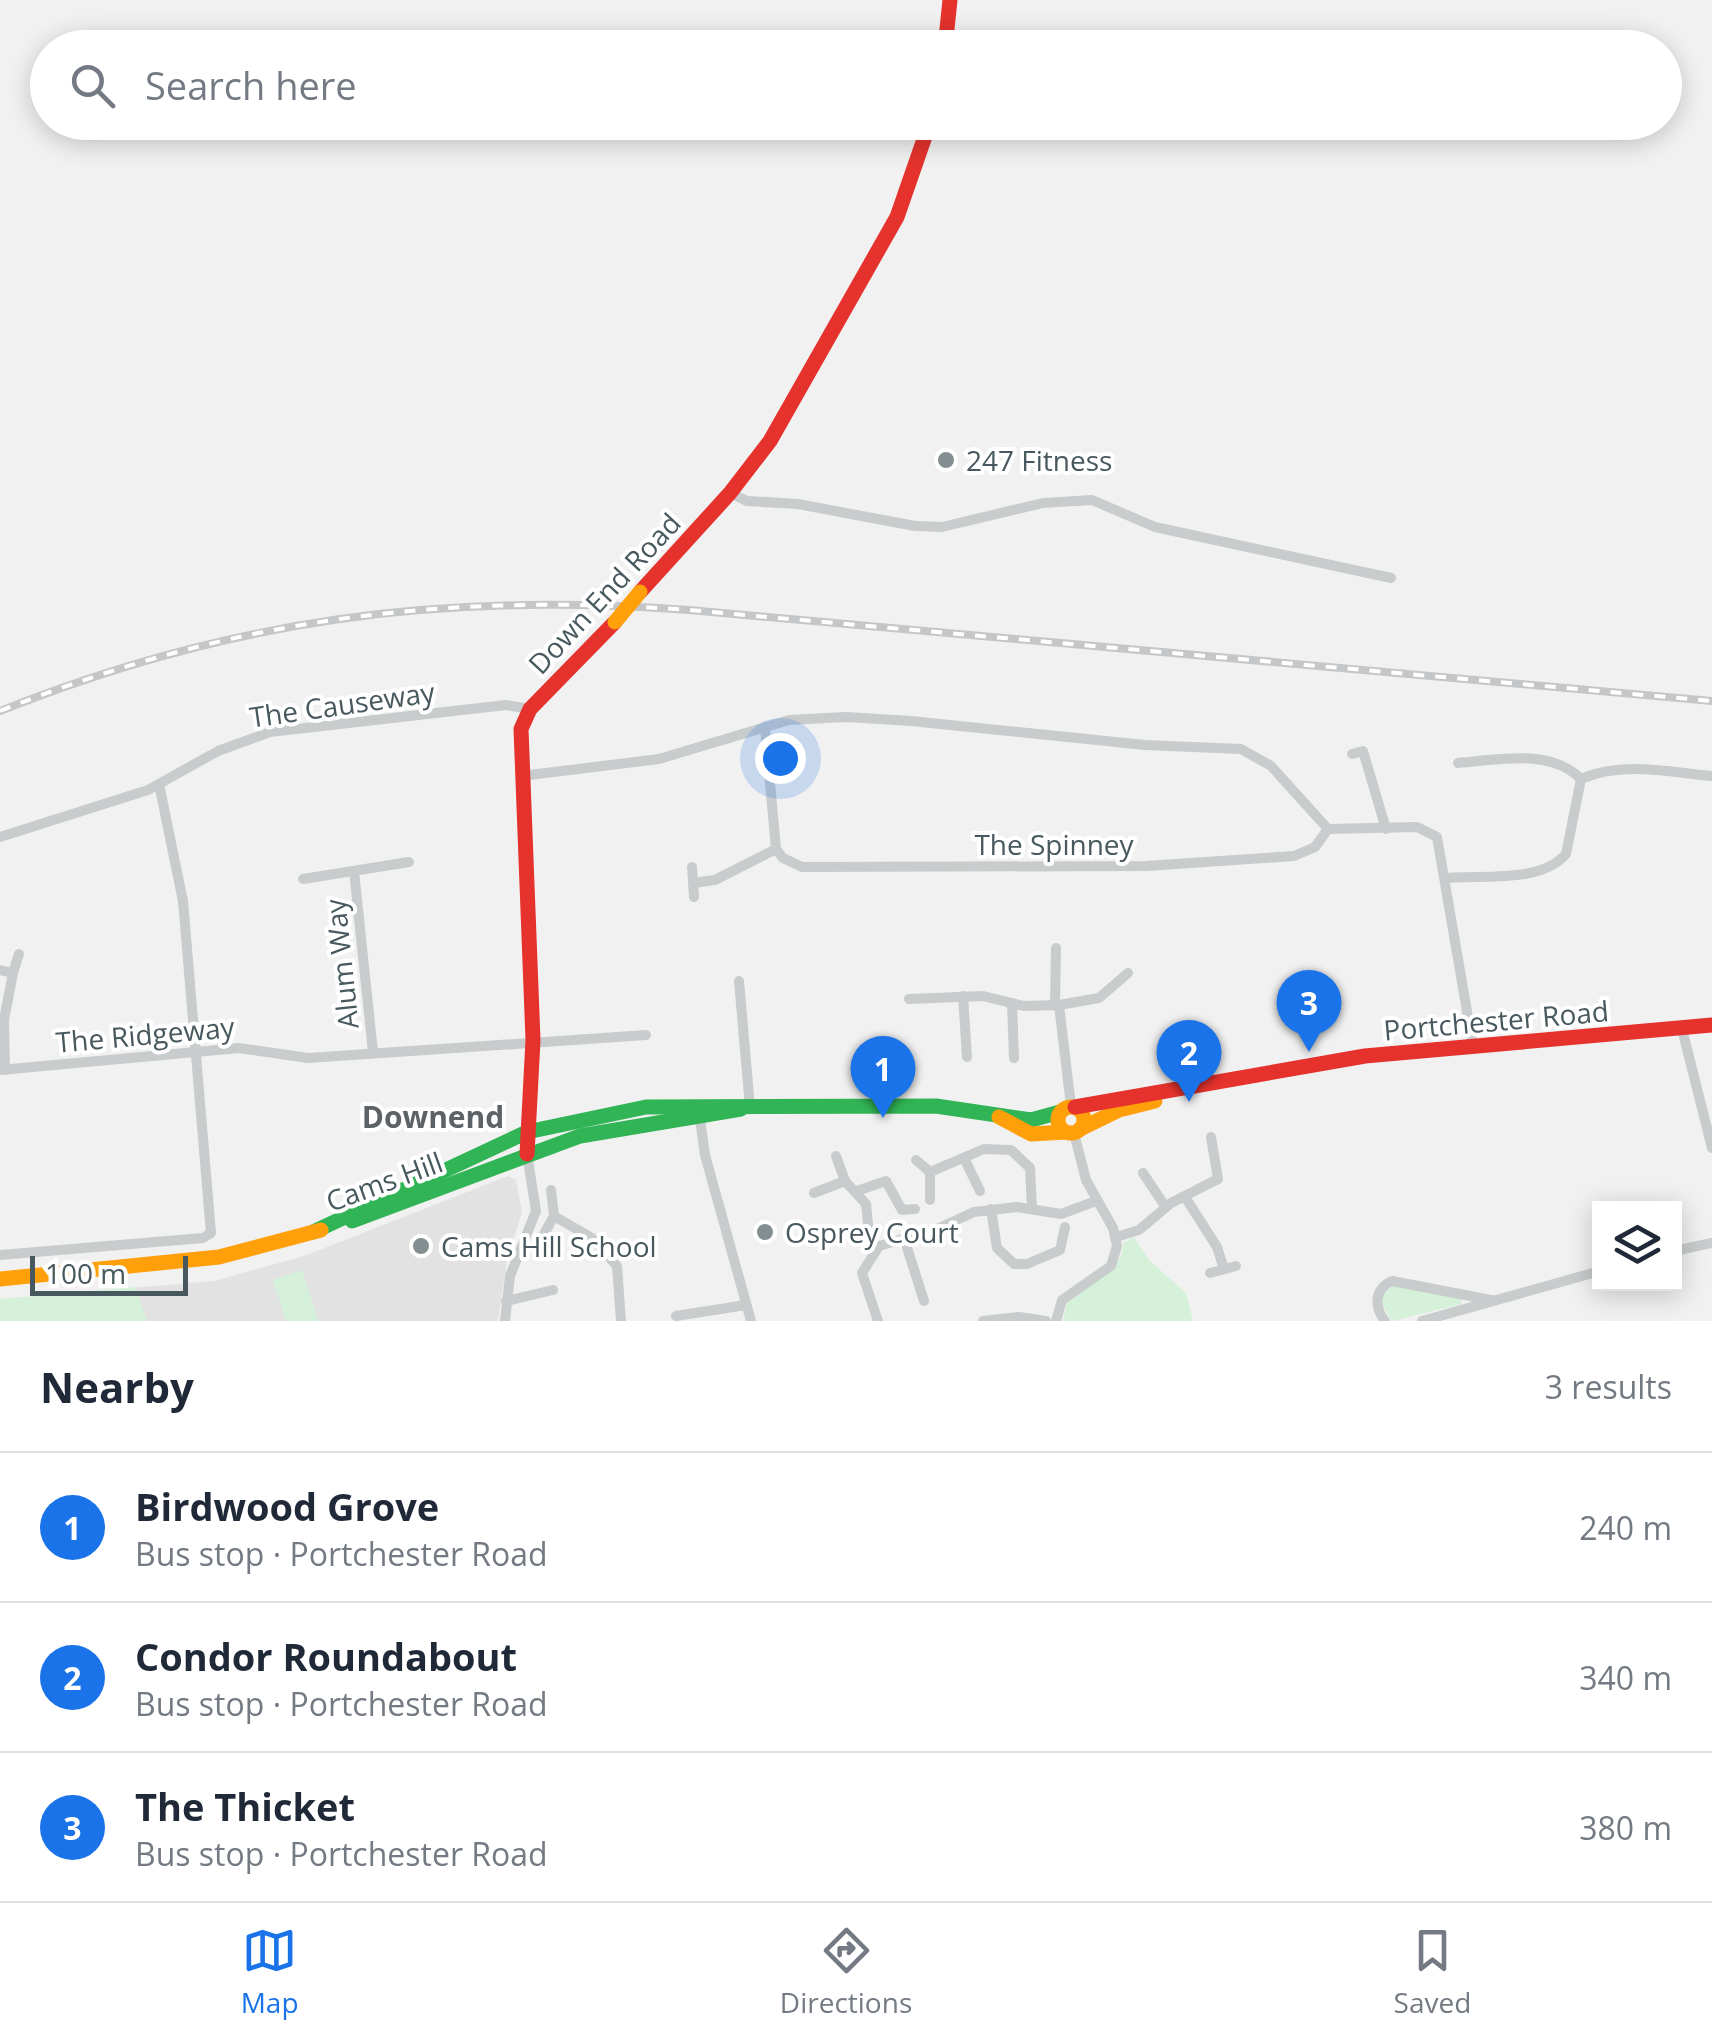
<!DOCTYPE html>
<html lang="en">
<head>
<meta charset="utf-8">
<style>
  :root { --surface:#fff; --page:#f6f6f7; --text:#1f2937; --muted:#747a83; --line:#e0e1e3; --accent:#1a73e8 }
  body { margin:0; font-family:"Open Sans",sans-serif; background:var(--page); color:var(--text) }
  .controls { position:absolute; right:30px; bottom:30px; display:grid; overflow:hidden; border-radius:0px; box-shadow:0 5px 25px #0003 }
  .controls button { width:90px; height:90px; display:grid; place-items:center; padding:0; border:0; border-bottom:2px solid var(--line); background:var(--surface); color:var(--text); font:50px sans-serif }
  .scale { position:absolute; left:30px; bottom:25px; width:158px; box-sizing:border-box; padding-left:10px; border:5px solid #47585e; border-top:0; font-size:28px; line-height:35px; white-space:nowrap; color:#47585e; -webkit-text-stroke:8px #fff; paint-order:stroke }
  .you { position:absolute; left:780px; top:758px; width:35px; height:35px; margin:-25px; border:8px solid #fff; border-radius:50%; background:#1a73e8; box-shadow:0 0 0 15px #1a73e833 }
  .badge { display:grid; place-items:center; width:65px; height:65px; border-radius:50%; background:var(--accent); color:#fff; font-size:32px; font-weight:700 }
  .pin { position:absolute; translate:-50% -82px; filter:drop-shadow(0 2px 5px #0008) }
  .pin::after { content:''; position:absolute; top:52px; width:35px; height:30px; background:inherit; clip-path:polygon(0 0,100% 0,50% 100%) }
  .list { margin:0; padding:0; list-style:none }
  h2 { display:flex; justify-content:space-between; align-items:center; height:130px; margin:0; padding:0 40px; font-size:42px }
  h2 small { font-size:32px; font-weight:400; color:var(--muted) }
  .list li { display:grid; grid-template-columns:65px 1fr auto; gap:30px; align-items:center; box-sizing:border-box; height:150px; padding:0 40px; border-top:2px solid var(--line) }
  .list b { display:block; font-size:38px; white-space:nowrap }
  .list p { margin:0; font-size:32px; white-space:nowrap; color:var(--muted) }
  .list em { font-size:32px; font-style:normal; color:var(--muted) }
  .icon { flex:none; width:55px; height:55px; fill:none; stroke:currentColor; stroke-width:2; stroke-linecap:round; stroke-linejoin:round }
  .map { position:relative; flex:none; width:1712px; height:1321px; overflow:hidden }
  .search { position:absolute; background:var(--surface); box-shadow:0 5px 25px #0003; left:30px; right:30px; top:30px; height:110px; display:flex; align-items:center; gap:25px; box-sizing:border-box; padding:0 35px; border-radius:55px; color:var(--muted); font-size:38px }
  .sheet { height:580px; background:var(--surface) }
  nav { display:flex; justify-content:space-around; align-items:center; box-sizing:border-box; height:140px; border-top:2px solid var(--line); background:var(--surface); font-size:28px; color:var(--muted) }
  nav a { display:grid; justify-items:center; gap:5px }
  nav .on { color:var(--accent) }
  .map>svg:first-child { display:block }
  .education { fill:#e3e2e3 }
  .green { fill:#d5f1d9 }
  .lines { fill:none; stroke-linecap:round; stroke-linejoin:round }
  .street { stroke:#c8cccd; stroke-width:10 }
  .fast { stroke:#30b455; stroke-width:15 }
  .slow { stroke:#ff9f0a; stroke-width:15 }
  .jam { stroke:#e5322d; stroke-width:15 }
  .rail-casing { stroke:#c4c6c8; stroke-width:8 }
  .rail { stroke:#fff; stroke-width:4; stroke-dasharray:11; stroke-linecap:butt }
  .slow-bridge { stroke:#ff9f0a; stroke-width:15 }
  .poi-dot { fill:#838e91; stroke:#fff; stroke-width:4 }
  .labels { text-anchor:middle; dominant-baseline:central; stroke-width:8; stroke-linejoin:round; paint-order:stroke }
  .poi-label { font-size:28px; fill:#47585e; stroke:#fff; text-anchor:start }
  .street-label { font-size:28px; fill:#47585e; stroke:#fff }
  .neighbourhood-label { font-size:30px; font-weight:bold; fill:#5c6265; stroke:#fff }
</style>
</head>
<body>
<div class="map">
<svg width="1712" height="1321" viewBox="0 0 1712 1321">
  <rect width="100%" height="100%" fill="#f2f1f1"/>
  <path class="education" d="M 508,1176 L 516,1180 L 522,1212 L 507,1260 L 498,1321 L 41,1321 L 35,1296 L 214,1281 L 304,1256 Z"/>
  <g class="green">
    <path d="M 1134,1237 L 1149,1260 L 1186,1293 L 1193,1321 L 1063,1321 L 1067,1302 C 1088,1281 1122,1278 1123,1243 Z"/>
    <path d="M 302,1270 L 318,1321 L 286,1321 L 273,1280 Z"/>
    <path d="M 1395,1285 L 1459,1296 L 1462,1304 L 1392,1321 L 1382,1304 L 1383,1294 Z"/>
    <path d="M 136,1287 L 147,1321 L 0,1321 L 0,1299 Z"/>
  </g>
  <g class="lines">
    <g class="street">
      <path d="M 730,493 L 747,501 L 798,504 L 915,526 L 942,527 L 1043,503 L 1092,500 L 1155,527 L 1391,578"/>
      <path d="M 765,727 L 776,849"/>
      <path d="M 1352,754 L 1363,751 L 1386,829"/>
      <path d="M 1458,763 C 1498,760 1550,748 1581,779"/>
      <path d="M 521,776 L 659,759 L 789,720 L 846,717 L 911,721 L 1145,745 L 1241,749 L 1271,766 L 1328,829 L 1417,827 L 1437,837 L 1473,1046"/>
      <path d="M 0,837 L 148,790 L 218,751 L 270,732 L 506,705 L 530,709"/>
      <path d="M 692,867 L 694,897"/>
      <path d="M 354,871 L 373,1052"/>
      <path d="M 1448,878 C 1484,875 1541,883 1566,854 L 1581,779 C 1622,761 1668,772 1712,776"/>
      <path d="M 303,879 L 409,862"/>
      <path d="M 693,883 L 715,880 L 776,849 L 783,858 L 802,867 L 1146,866 L 1294,856 L 1315,847 L 1328,829"/>
      <path d="M 0,970 L 13,973 L 4,1020 L 5,1070"/>
      <path d="M 13,973 L 19,954"/>
      <path d="M 739,981 L 750,1107"/>
      <path d="M 963,996 L 967,1057"/>
      <path d="M 909,999 L 983,996 L 1024,1006 L 1059,1005 L 1071,1106"/>
      <path d="M 1012,1003 L 1014,1058"/>
      <path d="M 1055,1005 L 1056,948"/>
      <path d="M 1059,1005 L 1099,998 L 1128,973"/>
      <path d="M 1682,1029 L 1712,1148"/>
      <path d="M 0,1070 L 239,1048 L 308,1058 L 646,1035"/>
      <path d="M 700,1119 L 705,1155 L 751,1321"/>
      <path d="M 836,1156 L 845,1181 L 866,1204 L 869,1234 L 876,1248"/>
      <path d="M 964,1158 L 980,1191"/>
      <path d="M 916,1160 L 930,1172 L 930,1200"/>
      <path d="M 930,1172 L 984,1149 L 1011,1150 L 1030,1168 L 1032,1208"/>
      <path d="M 1143,1173 L 1165,1206"/>
      <path d="M 857,1191 L 886,1181 L 902,1210 L 915,1209"/>
      <path d="M 814,1193 L 845,1181"/>
      <path d="M 1185,1197 L 1217,1247 L 1224,1269"/>
      <path d="M 991,1209 L 997,1248 L 1014,1264 L 1027,1264 L 1060,1250 L 1065,1227"/>
      <path d="M 554,1216 L 592,1238 L 617,1266 L 621,1321"/>
      <path d="M 543,1236 L 554,1216 L 551,1190"/>
      <path d="M 1116,1237 L 1139,1230 L 1171,1203 L 1218,1179 L 1211,1137"/>
      <path d="M 904,1238 L 924,1301"/>
      <path d="M 1674,1251 L 1712,1243"/>
      <path d="M 0,1255 L 203,1238 L 211,1233 L 183,901 L 159,784"/>
      <path d="M 1210,1273 L 1236,1266"/>
      <path d="M 506,1301 L 553,1290"/>
      <path d="M 676,1316 L 746,1305"/>
      <path d="M 505,1321 L 510,1276 L 536,1211 L 527,1154"/>
      <path d="M 878,1321 L 862,1273 L 879,1246 L 937,1229 L 974,1212 L 1017,1207 L 1061,1214 L 1096,1201"/>
      <path d="M 983,1321 L 1019,1317 L 1046,1321"/>
      <path d="M 1056,1321 L 1062,1300 L 1111,1266 L 1117,1246 L 1113,1228 L 1086,1180 L 1074,1133"/>
      <path d="M 1385,1321 C 1374,1307 1374,1289 1392,1281 L 1491,1300"/>
      <path d="M 1422,1321 L 1600,1271"/>
    </g>
    <g class="fast">
      <path d="M 352,1221 L 580,1136 L 741,1109"/>
      <path d="M 313,1232 L 527,1132 L 646,1107 L 936,1106 L 1031,1120 L 1060,1112"/>
    </g>
    <g class="slow">
      <circle cx="1071" cy="1120" r="13"/>
      <path d="M 999,1117 L 1031,1134 L 1066,1132"/>
      <path d="M 1080,1129 L 1119,1110 L 1155,1101"/>
      <path d="M 0,1279 L 219,1257 L 321,1230"/>
    </g>
    <g class="jam">
      <path d="M 945,48 L 950,0"/>
      <path d="M 640,592 L 730,493 L 770,441 L 897,217 L 930,122"/>
      <path d="M 1075,1107 L 1365,1056 L 1712,1025"/>
      <path d="M 527,1154 L 533,1040 L 521,729 L 530,709 L 615,622"/>
    </g>
    <defs>
      <path id="rail" d="M 0,711 C 231,619 441,592 689,610 L 1712,701"/>
    </defs>
    <use href="#rail" class="rail-casing"/>
    <use href="#rail" class="rail"/>
    <path class="slow-bridge" d="M 615,622 L 640,592"/>
  </g>
  <g class="poi-dot">
    <circle cx="946" cy="460" r="10"/>
    <circle cx="765" cy="1232" r="10"/>
    <circle cx="421" cy="1246" r="10"/>
  </g>
  <g class="labels">
    <g class="poi-label">
      <text x="966" y="460">247 Fitness</text>
      <text x="785" y="1232">Osprey Court</text>
      <text x="441" y="1246">Cams Hill School</text>
    </g>
    <g class="street-label">
      <text transform="translate(604 593) rotate(-47)">Down End Road</text>
      <text transform="translate(342 704) rotate(-8)">The Causeway</text>
      <text x="1054" y="844">The Spinney</text>
      <text transform="translate(341 964) rotate(-96)">Alum Way</text>
      <text transform="translate(1496 1020) rotate(-5)">Portchester Road</text>
      <text transform="translate(145 1034) rotate(-5)">The Ridgeway</text>
      <text transform="translate(384 1181) rotate(-20)">Cams Hill</text>
    </g>
    <g class="neighbourhood-label">
      <text x="433" y="1116">Downend</text>
    </g>
  </g>
</svg>
<div class="controls">
<button><svg class="icon" aria-label="layers" viewBox="0 0 24 24"><path d="M12 4l9 5-9 5-9-5zM3 14l9 5 9-5"/></svg></button>
</div>
<div class="scale">100 m</div>
<div class="you"></div>
<div class="pin badge" style="left:883px;top:1118px">1</div>
<div class="pin badge" style="left:1189px;top:1102px">2</div>
<div class="pin badge" style="left:1309px;top:1052px">3</div>
<div class="search"><svg class="icon" aria-label="search" viewBox="0 0 24 24"><circle cx="10" cy="10" r="6"/><path d="M15 15l6 6"/></svg>Search here</div>
</div>
<section class="sheet">
<h2>Nearby<small>3 results</small></h2>
<ul class="list">
<li><span class="badge">1</span><div><b>Birdwood Grove</b><p>Bus stop · Portchester Road</p></div><em>240 m</em></li>
<li><span class="badge">2</span><div><b>Condor Roundabout</b><p>Bus stop · Portchester Road</p></div><em>340 m</em></li>
<li><span class="badge">3</span><div><b>The Thicket</b><p>Bus stop · Portchester Road</p></div><em>380 m</em></li>
</ul>
</section>
<nav>
<a class="on"><svg class="icon" aria-label="map" viewBox="0 0 24 24"><path d="M3 6l6-2 6 2 6-2v14l-6 2-6-2-6 2zM9 4v14M15 6v14"/></svg>Map</a>
<a><svg class="icon" aria-label="directions" viewBox="0 0 24 24"><path d="M12 3l9 9-9 9-9-9zM9 14v-3h6M13 9l2 2-2 2"/></svg>Directions</a>
<a><svg class="icon" aria-label="saved" viewBox="0 0 24 24"><path d="M7 4h10v16l-5-4-5 4z"/></svg>Saved</a>
</nav>
</body>
</html>
